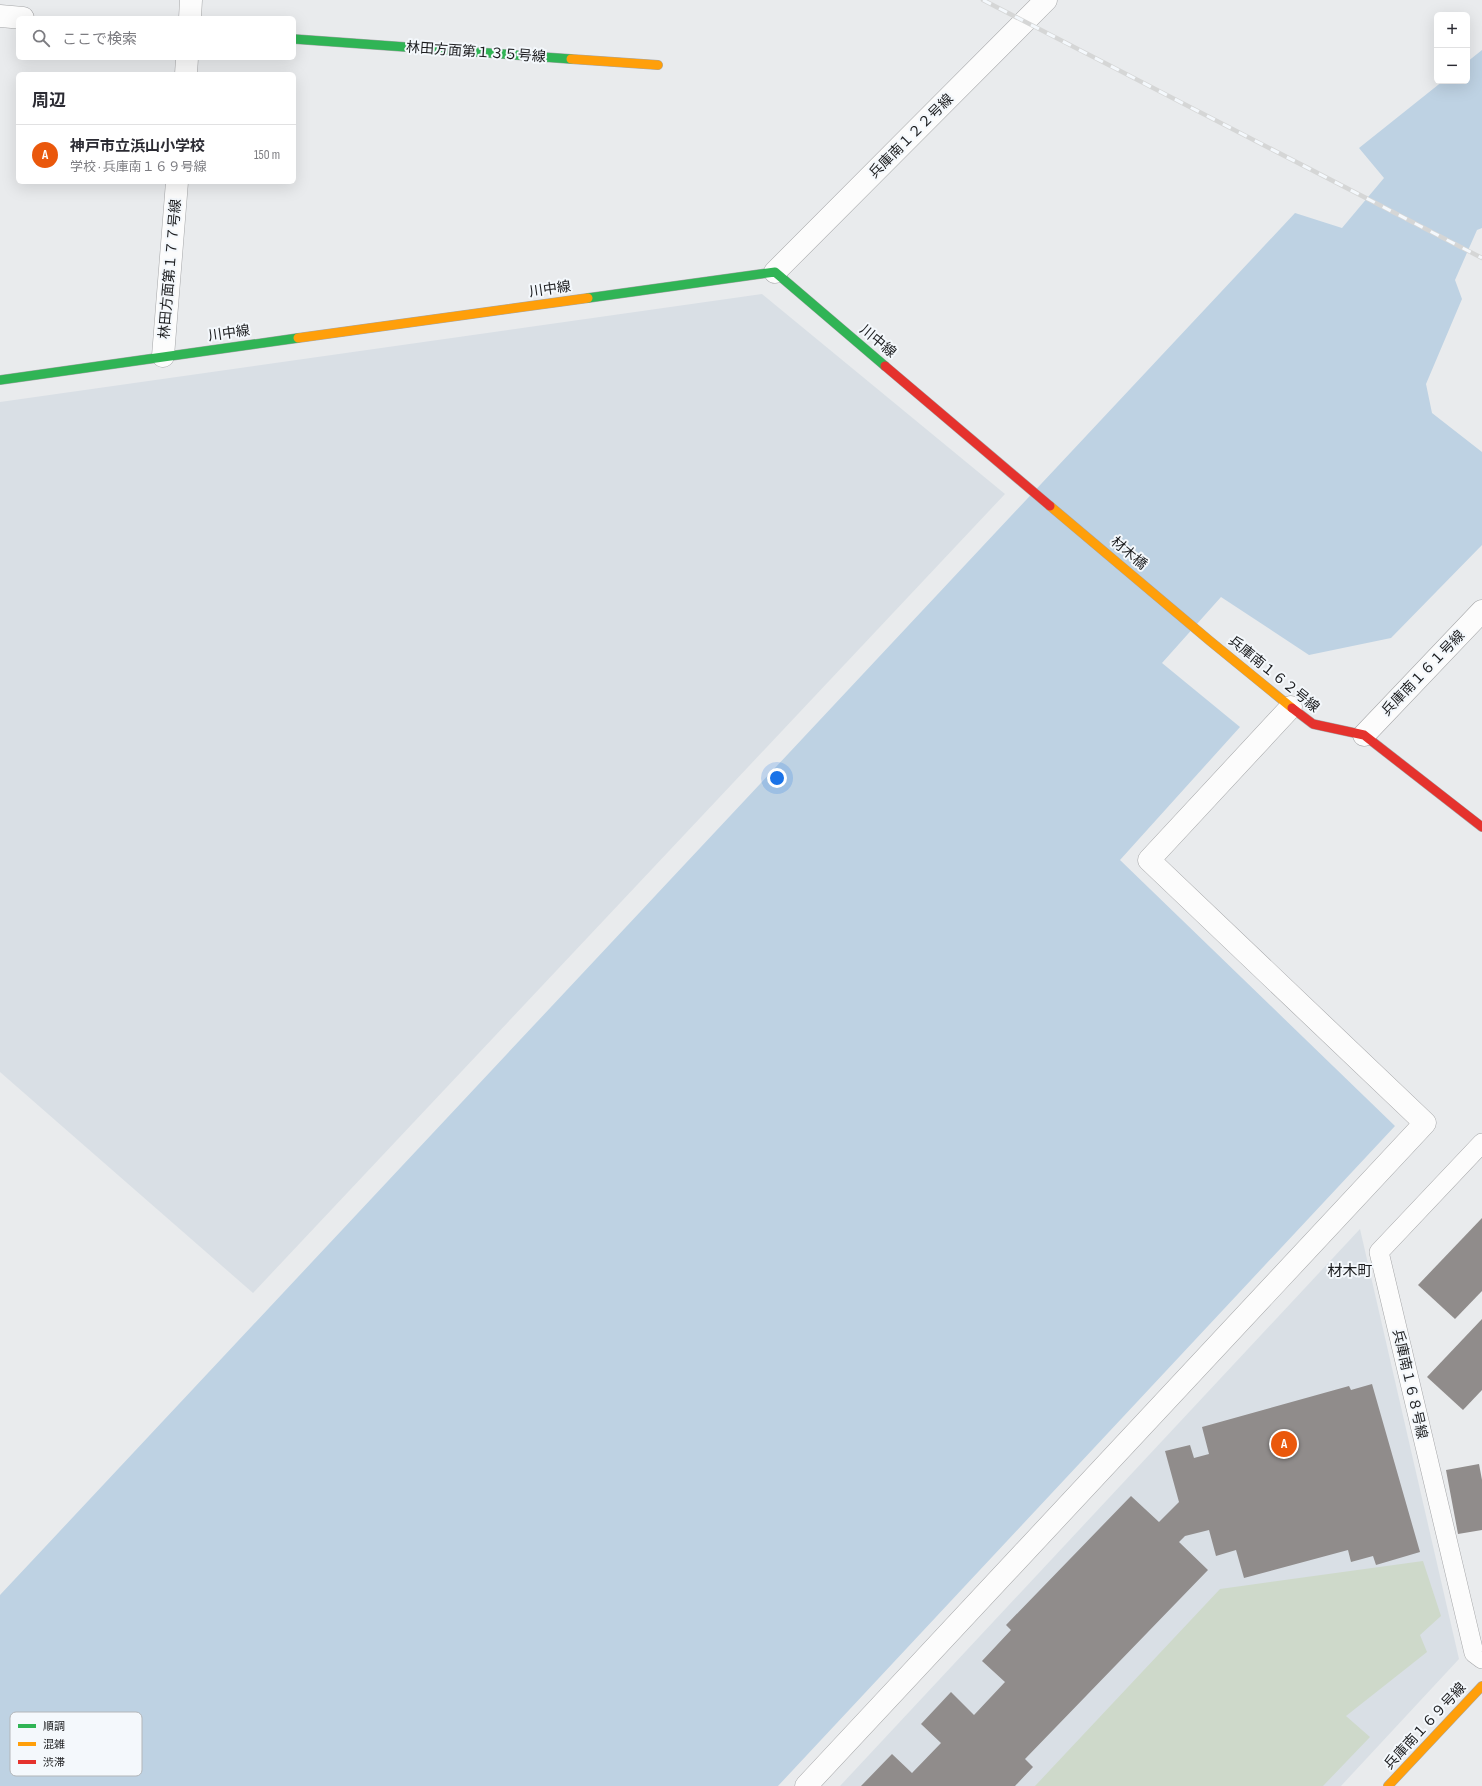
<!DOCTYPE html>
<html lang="ja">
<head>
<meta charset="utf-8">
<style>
  :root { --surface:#fff; --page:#f7f7f7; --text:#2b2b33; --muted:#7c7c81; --line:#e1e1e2; --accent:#ea580c }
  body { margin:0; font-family:"Sofia Sans Condensed","Noto Sans JP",sans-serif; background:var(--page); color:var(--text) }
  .controls { position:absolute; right:12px; top:12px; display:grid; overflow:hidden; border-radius:6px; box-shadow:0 4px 16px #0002 }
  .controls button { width:36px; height:36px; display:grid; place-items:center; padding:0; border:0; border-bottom:1px solid var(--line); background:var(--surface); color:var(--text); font:20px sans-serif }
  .you { position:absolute; left:777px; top:778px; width:14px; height:14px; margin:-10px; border:3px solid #fff; border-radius:50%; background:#1a73e8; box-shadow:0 0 0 6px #1a73e833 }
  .badge { display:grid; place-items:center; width:26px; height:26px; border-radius:50%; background:var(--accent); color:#fff; font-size:13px; font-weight:700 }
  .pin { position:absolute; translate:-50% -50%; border:2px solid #fff; box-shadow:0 1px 4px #0006 }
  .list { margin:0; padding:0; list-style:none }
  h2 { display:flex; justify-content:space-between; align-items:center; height:52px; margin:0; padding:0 16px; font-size:17px }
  h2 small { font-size:13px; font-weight:400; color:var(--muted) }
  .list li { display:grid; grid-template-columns:26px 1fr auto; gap:12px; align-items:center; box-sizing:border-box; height:60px; padding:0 16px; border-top:1px solid var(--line) }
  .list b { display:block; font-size:15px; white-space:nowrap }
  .list p { margin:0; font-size:13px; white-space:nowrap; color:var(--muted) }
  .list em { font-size:13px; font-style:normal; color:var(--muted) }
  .icon { flex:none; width:22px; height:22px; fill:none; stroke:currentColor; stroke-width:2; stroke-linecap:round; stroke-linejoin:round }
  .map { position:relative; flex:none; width:1482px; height:1786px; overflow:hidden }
  .search { position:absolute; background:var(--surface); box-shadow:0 4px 16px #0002; left:16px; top:16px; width:280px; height:44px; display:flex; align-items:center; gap:10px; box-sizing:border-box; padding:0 14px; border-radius:6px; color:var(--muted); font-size:15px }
  .panel { position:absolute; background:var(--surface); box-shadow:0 4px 16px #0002; left:16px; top:72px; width:280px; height:112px; border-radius:6px }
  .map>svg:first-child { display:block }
  .built { fill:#d9dfe5 }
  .green { fill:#ced9ca }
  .water { fill:#bed2e3 }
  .building { fill:#908c8b }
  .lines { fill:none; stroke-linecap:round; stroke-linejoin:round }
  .lane-casing { stroke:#a5a6a8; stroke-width:20 }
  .street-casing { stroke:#a5a6a8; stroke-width:23 }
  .fast-casing { stroke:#a5a6a8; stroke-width:10 }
  .slow-casing { stroke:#a5a6a8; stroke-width:10 }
  .jam-casing { stroke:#a5a6a8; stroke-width:10 }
  .lane { stroke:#fcfcfc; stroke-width:19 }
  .street { stroke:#fcfcfc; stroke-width:22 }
  .fast { stroke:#30b455; stroke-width:9 }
  .slow { stroke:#ff9f0a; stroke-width:9 }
  .jam { stroke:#e5322d; stroke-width:9 }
  .rail-casing { stroke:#d5d6d6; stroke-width:4.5 }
  .rail { stroke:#f4f8fc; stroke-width:3; stroke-dasharray:9; stroke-linecap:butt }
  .labels { text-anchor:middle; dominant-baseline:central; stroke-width:4; stroke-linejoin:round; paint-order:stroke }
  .street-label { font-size:14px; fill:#1b1c1e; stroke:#f4f8fc }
  .neighbourhood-label { font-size:15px; fill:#1b1c1e; stroke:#f4f8fc }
  .key { fill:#f4f8fc; stroke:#b3b6b9; stroke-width:1 }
  .key-label { font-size:11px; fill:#1b1c1e }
</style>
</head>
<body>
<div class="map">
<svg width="1482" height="1786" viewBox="0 0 1482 1786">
  <rect width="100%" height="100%" fill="#e9ebed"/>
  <g class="built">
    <path d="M 762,294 L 1005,494 L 253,1293 L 0,1072 L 0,402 Z"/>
    <path d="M 1360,1229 L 1459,1659 L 1341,1786 L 840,1786 Z"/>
  </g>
  <path class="green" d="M 1423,1561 L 1441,1616 L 1420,1635 L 1427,1652 L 1346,1716 L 1370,1737 L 1323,1786 L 1035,1786 L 1220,1589 Z"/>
  <path class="water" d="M 1482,50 L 1482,228 L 1477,230 L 1455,280 L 1462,299 L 1426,384 L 1432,413 L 1482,452 L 1482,545 L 1391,638 L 1309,655 L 1221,597 L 1162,663 L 1240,727 L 1120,860 L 1395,1126 L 778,1786 L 0,1786 L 0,1595 L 1295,213 L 1342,228 L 1384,178 L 1359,148 L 1443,81 L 1467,81 L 1467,62 Z"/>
  <g class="building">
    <path d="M 1482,1218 L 1482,1291 L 1455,1319 L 1418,1285 Z"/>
    <path d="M 1482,1319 L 1482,1390 L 1463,1410 L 1427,1377 Z"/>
    <path d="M 1372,1384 L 1420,1552 L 1376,1565 L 1373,1556 L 1351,1562 L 1348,1550 L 1244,1578 L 1236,1550 L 1216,1556 L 1209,1530 L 1185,1536 L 1179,1542 L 1208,1570 L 1025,1759 L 1033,1767 L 1015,1786 L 861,1786 L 892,1754 L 912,1773 L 941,1743 L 921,1724 L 951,1692 L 974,1715 L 1005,1682 L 982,1661 L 1011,1630 L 1006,1625 L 1131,1496 L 1159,1522 L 1179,1502 L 1165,1451 L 1190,1445 L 1194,1458 L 1209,1454 L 1202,1427 L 1349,1386 L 1351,1390 Z"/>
    <path d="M 1479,1464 L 1482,1480 L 1482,1530 L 1458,1534 L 1446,1470 Z"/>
  </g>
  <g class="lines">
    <defs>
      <path id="lane" d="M 1482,1143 L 1379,1252 L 1474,1653 L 1482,1659"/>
      <g id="street">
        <path d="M 0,16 L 23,18"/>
        <path d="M 190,18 L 191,0"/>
        <path d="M 186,74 L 187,58"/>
        <path d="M 775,272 L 1046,0"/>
        <path d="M 163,356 L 177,182"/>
        <path d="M 1364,735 L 1482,611"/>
        <path d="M 806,1786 L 1425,1123 L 1149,860 L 1291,707"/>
      </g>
      <g id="fast">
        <path d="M 294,39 L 571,59"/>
        <path d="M 588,298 L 775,272 L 885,366"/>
        <path d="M 0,380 L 298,338"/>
      </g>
      <g id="slow">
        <path d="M 571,59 L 658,65"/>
        <path d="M 298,338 L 588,298"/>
        <path d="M 1050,506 L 1210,641 L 1292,708"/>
        <path d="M 1388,1786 L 1482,1686"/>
      </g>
      <g id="jam">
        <path d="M 885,366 L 1050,506"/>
        <path d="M 1292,708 L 1313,724 L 1364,735 L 1482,827"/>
      </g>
    </defs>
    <use href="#lane" class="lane-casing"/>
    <use href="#street" class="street-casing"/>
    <use href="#fast" class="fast-casing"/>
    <use href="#slow" class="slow-casing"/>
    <use href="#jam" class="jam-casing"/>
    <use href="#lane" class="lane"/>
    <use href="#street" class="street"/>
    <use href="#fast" class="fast"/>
    <use href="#slow" class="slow"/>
    <use href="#jam" class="jam"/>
    <defs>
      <path id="rail" d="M 983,0 L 1482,258"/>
    </defs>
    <use href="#rail" class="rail-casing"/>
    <use href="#rail" class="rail"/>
  </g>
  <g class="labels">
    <g class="street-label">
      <text transform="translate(476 52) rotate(4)">林田方面第１３５号線</text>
      <text transform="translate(911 136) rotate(-45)">兵庫南１２２号線</text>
      <text transform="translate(170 269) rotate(-85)">林田方面第１７７号線</text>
      <text transform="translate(550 289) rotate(-8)">川中線</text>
      <text transform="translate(229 333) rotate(-8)">川中線</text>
      <text transform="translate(878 341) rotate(40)">川中線</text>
      <text transform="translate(1129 553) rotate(40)">材木橋</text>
      <text transform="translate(1423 673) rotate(-46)">兵庫南１６１号線</text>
      <text transform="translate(1274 674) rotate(39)">兵庫南１６２号線</text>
      <text transform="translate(1410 1384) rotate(77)">兵庫南１６８号線</text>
      <text transform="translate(1425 1726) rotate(-47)">兵庫南１６９号線</text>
    </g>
    <g class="neighbourhood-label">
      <text x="1350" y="1271">材木町</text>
    </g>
  </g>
  <rect x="10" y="1712" width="132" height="64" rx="6" class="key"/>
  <rect x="18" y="1724" width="18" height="4" fill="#30b455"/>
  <rect x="18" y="1742" width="18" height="4" fill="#ff9f0a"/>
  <rect x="18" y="1760" width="18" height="4" fill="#e5322d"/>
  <g class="key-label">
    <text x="43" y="1730">順調</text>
    <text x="43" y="1748">混雑</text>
    <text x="43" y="1766">渋滞</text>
  </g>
</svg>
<div class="controls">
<button>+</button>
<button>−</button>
</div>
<div class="you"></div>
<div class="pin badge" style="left:1284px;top:1444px">A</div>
<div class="search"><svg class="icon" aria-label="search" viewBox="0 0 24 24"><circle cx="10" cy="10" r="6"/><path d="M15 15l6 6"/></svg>ここで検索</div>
<section class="panel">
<h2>周辺<small></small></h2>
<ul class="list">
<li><span class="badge">A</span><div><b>神戸市立浜山小学校</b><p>学校 · 兵庫南１６９号線</p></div><em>150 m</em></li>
</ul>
</section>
</div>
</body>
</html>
